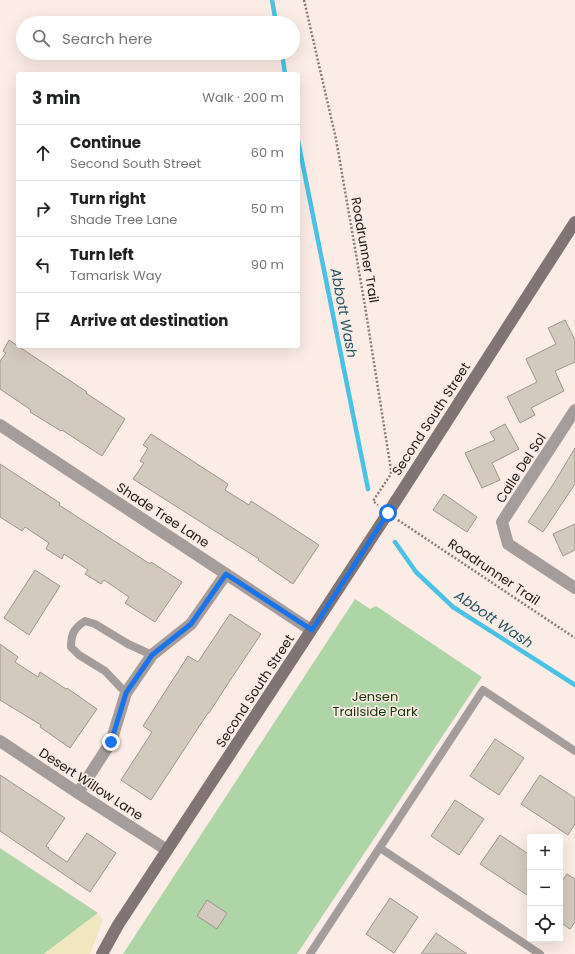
<!DOCTYPE html>
<html lang="en">
<head>
<meta charset="utf-8">
<style>
  :root { --surface:#fff; --page:#f2f2f2; --text:#202124; --muted:#757577; --line:#e0e0e0 }
  body { margin:0; font-family:Poppins,sans-serif; background:var(--page); color:var(--text) }
  .controls { position:absolute; right:12px; bottom:12px; display:grid; overflow:hidden; border-radius:4px; box-shadow:0 4px 16px #0002 }
  .controls button { width:36px; height:36px; display:grid; place-items:center; padding:0; border:0; border-bottom:1px solid var(--line); background:var(--surface); color:var(--text); font:20px sans-serif }
  .stop { position:absolute; width:12px; height:12px; margin:-9px; border:3px solid #1a73e8; border-radius:50%; background:#fff }
  .stop.end { background:#1a73e8; border-color:#fff; box-shadow:0 1px 4px #0008 }
  .list { margin:0; padding:0; list-style:none }
  h2 { display:flex; justify-content:space-between; align-items:center; height:52px; margin:0; padding:0 16px; font-size:17px }
  h2 small { font-size:13px; font-weight:400; color:var(--muted) }
  .list li { display:grid; grid-template-columns:26px 1fr auto; gap:12px; align-items:center; box-sizing:border-box; height:56px; padding:0 16px; border-top:1px solid var(--line) }
  .list b { display:block; font-size:15px; white-space:nowrap }
  .list p { margin:0; font-size:13px; white-space:nowrap; color:var(--muted) }
  .list em { font-size:13px; font-style:normal; color:var(--muted) }
  .icon { flex:none; width:22px; height:22px; fill:none; stroke:currentColor; stroke-width:2; stroke-linecap:round; stroke-linejoin:round }
  .map { position:relative; flex:none; width:575px; height:954px; overflow:hidden }
  .search { position:absolute; background:var(--surface); box-shadow:0 4px 16px #0002; left:16px; top:16px; width:284px; height:44px; display:flex; align-items:center; gap:10px; box-sizing:border-box; padding:0 14px; border-radius:22px; color:var(--muted); font-size:15px }
  .panel { position:absolute; background:var(--surface); box-shadow:0 4px 16px #0002; left:16px; top:72px; width:284px; height:276px; border-radius:4px }
  .map>svg:first-child { display:block }
  .green { fill:#aed5a5 }
  .sand { fill:#f0e7c1 }
  .lines { fill:none; stroke-linecap:round; stroke-linejoin:round }
  .stream { stroke:#4bc1e5; stroke-width:4.5 }
  .building { fill:#d3cabe; stroke:#9d958a }
  .path { stroke:#867c77; stroke-width:2.5; stroke-dasharray:2 2; stroke-linecap:butt }
  .lane { stroke:#a49d9c; stroke-width:8 }
  .street { stroke:#a49d9c; stroke-width:12 }
  .secondary { stroke:#807574; stroke-width:12 }
  .route { stroke:#1a73e8; stroke-width:5 }
  .labels { text-anchor:middle; dominant-baseline:central; stroke-width:3.5; stroke-linejoin:round; paint-order:stroke }
  .street-label { font-size:13px; fill:#1d1815; stroke:#fcece6 }
  .park-label { font-size:13px; fill:#123806; stroke:#fcece6 }
  .water-label { font-size:14px; font-style:italic; fill:#265666; stroke:#fcece6 }
</style>
</head>
<body>
<div class="map">
<svg width="575" height="954" viewBox="0 0 575 954">
  <rect width="100%" height="100%" fill="#fcece6"/>
  <g class="green">
    <path d="M 355,599 L 370,609 L 376,606 L 482,677 L 297,954 L 123,954 Z"/>
    <path d="M 0,848 L 98,913 L 44,954 L 0,954 Z"/>
  </g>
  <path class="sand" d="M 98,913 L 103,920 L 90,954 L 44,954 Z"/>
  <g class="lines">
    <g class="stream">
      <path d="M 272,0 L 276,23"/>
      <path d="M 282,53 L 285,74"/>
      <path d="M 298,141 L 368,489"/>
      <path d="M 395,542 L 416,572 L 453,607 L 575,685"/>
    </g>
  </g>
  <g class="building">
    <path d="M 565,320 L 575,340 L 575,362 L 555,371 L 564,391 L 531,408 L 535,415 L 520,423 L 507,397 L 537,382 L 526,359 L 556,344 L 548,328 Z"/>
    <path d="M 9,340 L 87,392 L 86,393 L 125,419 L 102,456 L 62,430 L 61,431 L 30,412 L 31,410 L 0,389 L 0,361 L 6,353 L 3,351 Z"/>
    <path d="M 505,424 L 519,449 L 492,463 L 500,480 L 482,488 L 465,453 L 495,440 L 490,432 Z"/>
    <path d="M 151,434 L 228,484 L 225,490 L 249,505 L 251,501 L 319,545 L 293,584 L 258,560 L 259,559 L 133,479 L 144,463 L 140,461 L 148,448 L 143,445 Z"/>
    <path d="M 575,448 L 575,484 L 543,532 L 528,522 L 554,483 Z"/>
    <path d="M 0,464 L 60,503 L 59,505 L 150,564 L 151,562 L 182,582 L 155,622 L 125,603 L 129,597 L 104,580 L 101,584 L 85,574 L 88,570 L 64,554 L 62,559 L 46,549 L 49,543 L 25,527 L 22,531 L 0,517 Z"/>
    <path d="M 444,494 L 477,517 L 467,532 L 433,510 Z"/>
    <path d="M 575,524 L 575,550 L 563,556 L 553,534 Z"/>
    <path d="M 35,570 L 60,586 L 29,635 L 4,618 Z"/>
    <path d="M 230,614 L 261,634 L 229,682 L 209,713 L 208,713 L 151,800 L 121,780 L 152,732 L 143,726 L 188,656 L 198,662 Z"/>
    <path d="M 0,644 L 18,657 L 15,662 L 38,677 L 40,672 L 66,689 L 67,688 L 97,709 L 70,748 L 40,727 L 41,725 L 0,700 Z"/>
    <path d="M 495,739 L 524,758 L 499,795 L 470,776 Z"/>
    <path d="M 0,775 L 65,818 L 46,846 L 49,848 L 48,849 L 67,862 L 87,833 L 116,853 L 90,892 L 0,831 Z"/>
    <path d="M 540,775 L 575,798 L 575,824 L 568,835 L 521,804 Z"/>
    <path d="M 455,800 L 484,819 L 459,855 L 431,836 Z"/>
    <path d="M 500,835 L 530,855 L 530,897 L 480,864 Z"/>
    <path d="M 567,874 L 575,879 L 575,922 L 570,929 L 560,922 L 560,884 Z"/>
    <path d="M 390,898 L 418,917 L 394,953 L 366,934 Z"/>
    <path d="M 207,900 L 227,913 L 217,929 L 197,916 Z"/>
    <path d="M 436,933 L 467,954 L 421,954 Z"/>
  </g>
  <g class="lines">
    <g class="path">
      <path d="M 304,0 L 336,139 L 365,306 L 391,470 L 391,474 L 373,501 L 378,505"/>
      <path d="M 398,520 L 575,638"/>
    </g>
    <g class="lane">
      <path d="M 126,693 L 105,671 L 79,655 L 71,647 C 71,634 74,628 85,621 L 95,624 L 128,644 L 152,655"/>
      <path d="M 380,848 L 540,954"/>
      <path d="M 310,954 L 483,690 L 575,751"/>
    </g>
    <g class="street">
      <path d="M 575,410 L 502,522 L 508,544 L 575,588"/>
      <path d="M 0,425 L 311,630"/>
      <path d="M 0,741 L 78,793 L 167,850"/>
      <path d="M 78,793 L 111,742 L 126,693 L 152,655 L 191,624 L 226,574"/>
    </g>
    <path class="secondary" d="M 102,954 L 118,925 L 388,513 L 575,222"/>
  </g>
  <g class="lines">
    <path class="route" d="M 111,742 L 126,693 L 152,655 L 191,624 L 226,574 L 312,630 L 388,513"/>
  </g>
  <g class="labels">
    <g class="street-label">
      <text transform="translate(365 250) rotate(80)">Roadrunner Trail</text>
      <text transform="translate(431 419) rotate(-57)">Second South Street</text>
      <text transform="translate(521 468) rotate(-57)">Calle Del Sol</text>
      <text transform="translate(163 515) rotate(33)">Shade Tree Lane</text>
      <text transform="translate(494 572) rotate(34)">Roadrunner Trail</text>
      <text transform="translate(255 691) rotate(-57)">Second South Street</text>
      <text transform="translate(91 784) rotate(33)">Desert Willow Lane</text>
    </g>
    <g class="park-label">
      <text x="375" y="696">Jensen<tspan x="375" dy="15">Trailside Park</tspan></text>
    </g>
    <g class="water-label">
      <text transform="translate(344 313) rotate(79)">Abbott Wash</text>
      <text transform="translate(494 619) rotate(34)">Abbott Wash</text>
    </g>
  </g>
</svg>
<div class="controls">
<button>+</button>
<button>−</button>
<button><svg class="icon" aria-label="locate" viewBox="0 0 24 24"><circle cx="12" cy="12" r="6"/><path d="M12 2v4M12 18v4M2 12h4M18 12h4"/></svg></button>
</div>
<div class="stop" style="left:388px;top:513px"></div>
<div class="stop end" style="left:111px;top:742px"></div>
<div class="search"><svg class="icon" aria-label="search" viewBox="0 0 24 24"><circle cx="10" cy="10" r="6"/><path d="M15 15l6 6"/></svg>Search here</div>
<section class="panel">
<h2>3 min<small>Walk · 200 m</small></h2>
<ul class="list">
<li><svg class="icon" aria-label="ahead" viewBox="0 0 24 24"><path d="M12 20V5M6 11l6-6 6 6"/></svg><div><b>Continue</b><p>Second South Street</p></div><em>60 m</em></li>
<li><svg class="icon" aria-label="right" viewBox="0 0 24 24"><path d="M7 20v-9h11M14 6l5 5-5 5"/></svg><div><b>Turn right</b><p>Shade Tree Lane</p></div><em>50 m</em></li>
<li><svg class="icon" aria-label="left" viewBox="0 0 24 24"><path d="M17 20v-9H6M10 6l-5 5 5 5"/></svg><div><b>Turn left</b><p>Tamarisk Way</p></div><em>90 m</em></li>
<li><svg class="icon" aria-label="arrive" viewBox="0 0 24 24"><path d="M6 21V4h12l-3 4 3 4H6"/></svg><div><b>Arrive at destination</b></div></li>
</ul>
</section>
</div>
</body>
</html>
